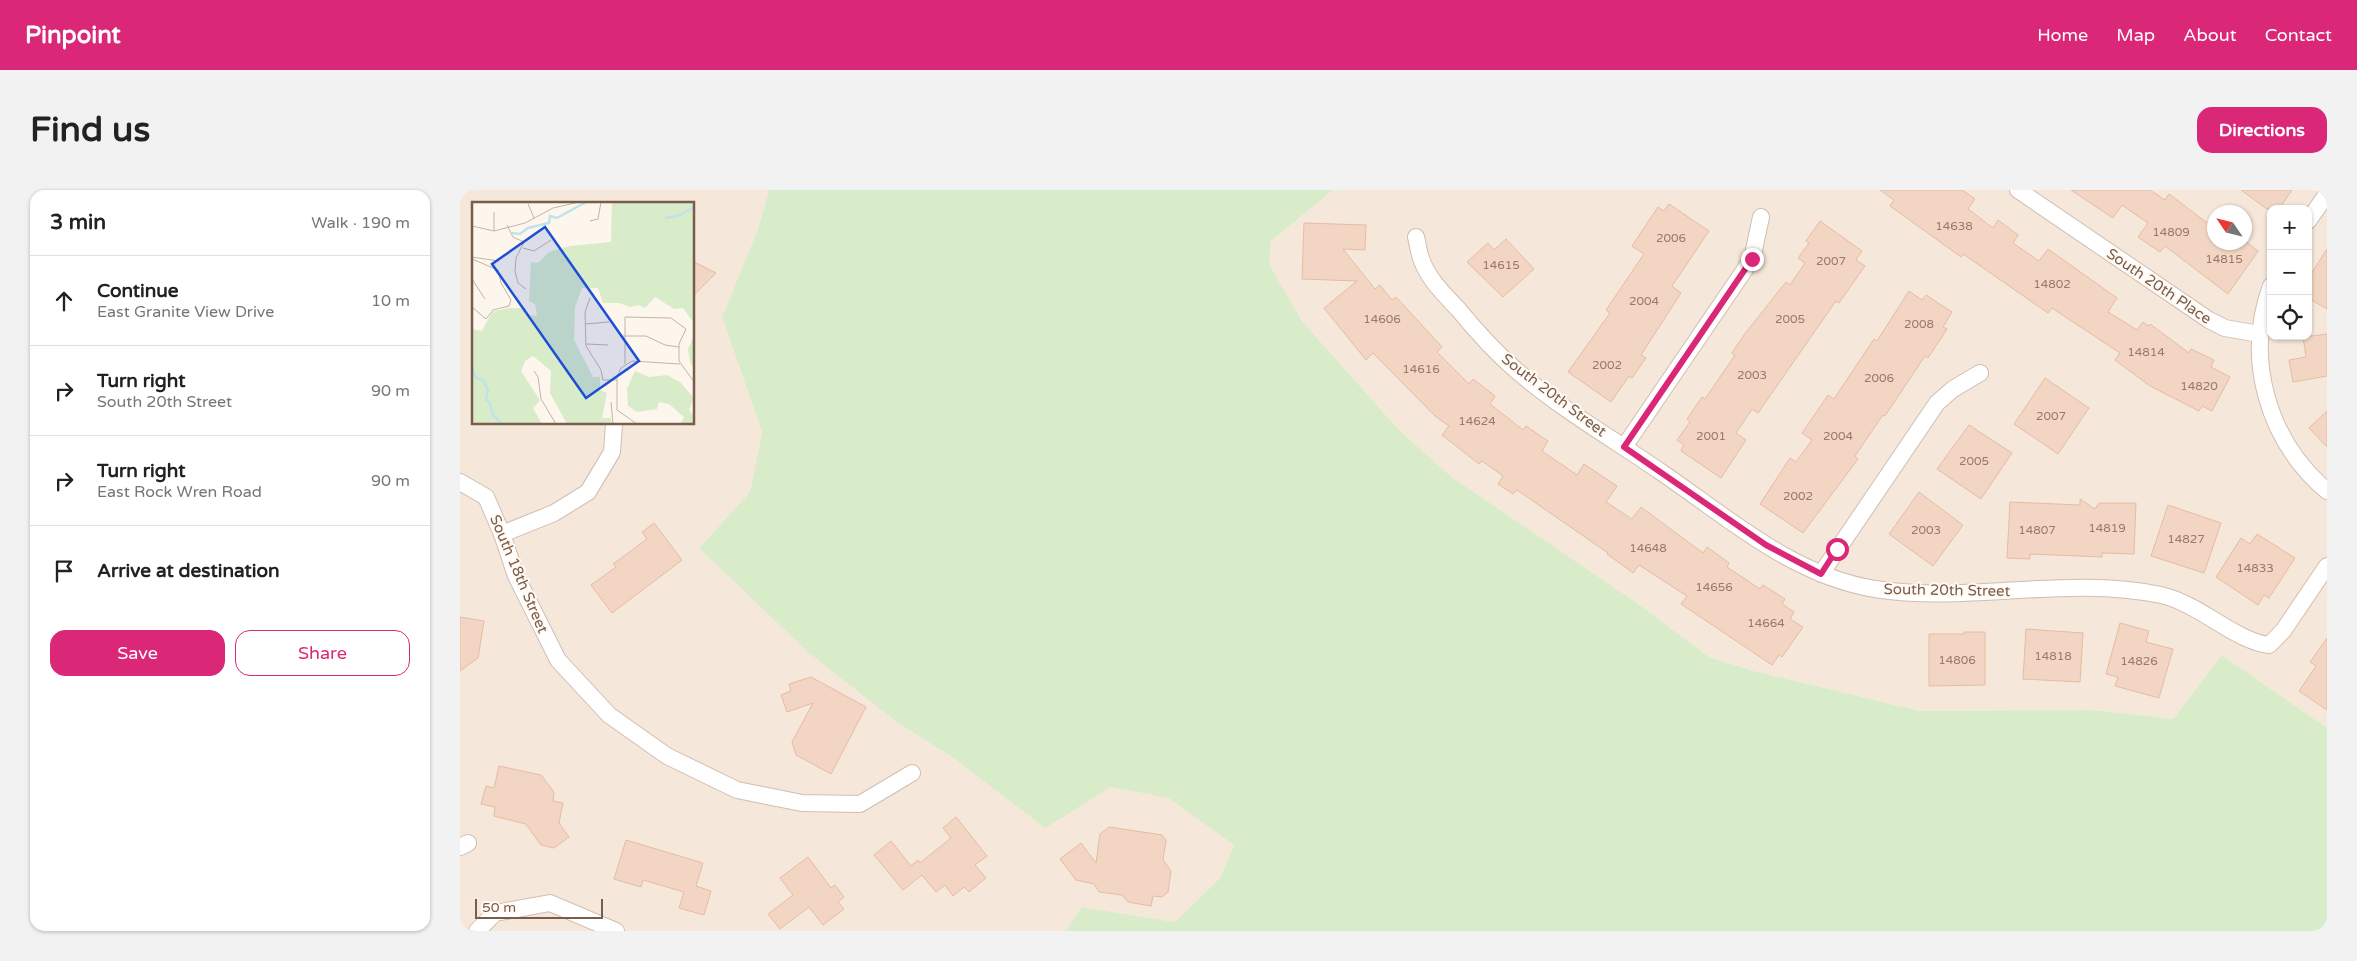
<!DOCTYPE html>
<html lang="en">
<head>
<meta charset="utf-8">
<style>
  :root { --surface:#fff; --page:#f2f2f2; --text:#222; --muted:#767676; --line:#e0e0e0; --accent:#db2777 }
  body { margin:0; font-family:"Varela Round",sans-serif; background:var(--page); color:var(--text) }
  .controls { position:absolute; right:15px; top:15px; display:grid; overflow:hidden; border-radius:10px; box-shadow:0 1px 4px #0004 }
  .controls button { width:45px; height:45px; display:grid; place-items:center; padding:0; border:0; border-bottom:1px solid var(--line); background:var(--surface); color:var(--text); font:25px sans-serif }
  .compass { position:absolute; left:1747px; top:15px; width:45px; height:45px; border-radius:50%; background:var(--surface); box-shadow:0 1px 4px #0004; rotate:305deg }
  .scale { position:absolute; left:15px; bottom:12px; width:128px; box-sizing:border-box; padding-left:5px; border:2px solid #7a5c4d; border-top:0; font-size:14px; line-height:18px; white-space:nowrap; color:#7a5c4d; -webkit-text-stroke:4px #fffaf3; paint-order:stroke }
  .stop { position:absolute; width:15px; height:15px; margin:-11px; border:4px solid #db2777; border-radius:50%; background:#fff }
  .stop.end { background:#db2777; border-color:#fff; box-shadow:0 1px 5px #0008 }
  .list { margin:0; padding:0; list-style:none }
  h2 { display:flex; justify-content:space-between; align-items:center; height:65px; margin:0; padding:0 20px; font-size:21px }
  h2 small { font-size:16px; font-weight:400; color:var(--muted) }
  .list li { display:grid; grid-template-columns:32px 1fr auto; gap:15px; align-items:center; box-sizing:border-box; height:90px; padding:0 20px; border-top:1px solid var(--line) }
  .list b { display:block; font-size:19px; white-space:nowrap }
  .list p { margin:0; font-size:16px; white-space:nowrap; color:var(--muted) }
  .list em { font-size:16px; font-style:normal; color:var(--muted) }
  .actions { display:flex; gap:10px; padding:15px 20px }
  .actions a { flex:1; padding:11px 0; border:1px solid var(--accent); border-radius:15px; text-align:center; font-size:18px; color:var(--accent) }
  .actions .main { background:var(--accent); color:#fff }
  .icon { flex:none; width:28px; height:28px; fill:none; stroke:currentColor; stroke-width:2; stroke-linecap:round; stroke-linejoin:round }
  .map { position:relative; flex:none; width:1867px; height:741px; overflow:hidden; border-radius:15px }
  header { display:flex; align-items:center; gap:30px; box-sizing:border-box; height:70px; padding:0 25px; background:var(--accent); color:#fff }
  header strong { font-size:24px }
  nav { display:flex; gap:28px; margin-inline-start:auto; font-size:18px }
  .intro { display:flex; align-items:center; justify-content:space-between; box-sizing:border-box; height:120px; padding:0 30px }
  h1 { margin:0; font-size:35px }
  .button { padding:12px 22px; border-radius:15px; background:var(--accent); color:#fff; font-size:18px; font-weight:700 }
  main { display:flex; gap:30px; padding:0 30px }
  aside { flex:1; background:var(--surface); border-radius:15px; box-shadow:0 1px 4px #0004 }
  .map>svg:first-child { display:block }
  .residential { fill:#f5e8da; fill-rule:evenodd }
  .green { fill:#d8ecc9 }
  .building { fill:#f3d5c3; stroke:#e6bba3 }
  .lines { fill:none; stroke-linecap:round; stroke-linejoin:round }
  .minor-casing { stroke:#d1beb0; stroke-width:18 }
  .minor { stroke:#fff; stroke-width:16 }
  .route { stroke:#db2777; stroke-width:6 }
  .labels { text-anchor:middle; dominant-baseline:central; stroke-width:4; stroke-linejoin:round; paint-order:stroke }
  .number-label { font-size:12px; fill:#987a6a }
  .street-label { font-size:15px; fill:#7a5c4d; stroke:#fffaf3 }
  .inset-river { fill:none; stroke:#bfe3e8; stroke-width:2.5 }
  .inset-road { fill:none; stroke:#c5b3a7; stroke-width:1 }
  .view { fill:#1d4ed8; fill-opacity:0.15; stroke:#1d4ed8; stroke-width:2.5 }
  .inset-edge { fill:none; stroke:#7a5c4d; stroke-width:2.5 }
</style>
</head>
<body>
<header>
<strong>Pinpoint</strong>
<nav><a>Home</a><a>Map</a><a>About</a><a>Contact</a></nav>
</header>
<div class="intro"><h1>Find us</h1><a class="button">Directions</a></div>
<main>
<aside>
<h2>3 min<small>Walk · 190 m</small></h2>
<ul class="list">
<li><svg class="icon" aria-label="ahead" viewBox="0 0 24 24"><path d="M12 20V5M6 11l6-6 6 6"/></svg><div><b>Continue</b><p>East Granite View Drive</p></div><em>10 m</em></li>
<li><svg class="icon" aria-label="right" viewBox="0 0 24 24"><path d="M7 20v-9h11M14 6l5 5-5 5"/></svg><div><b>Turn right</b><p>South 20th Street</p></div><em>90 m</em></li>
<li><svg class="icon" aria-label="right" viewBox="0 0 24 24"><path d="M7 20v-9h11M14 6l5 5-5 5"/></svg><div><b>Turn right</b><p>East Rock Wren Road</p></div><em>90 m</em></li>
<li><svg class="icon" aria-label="arrive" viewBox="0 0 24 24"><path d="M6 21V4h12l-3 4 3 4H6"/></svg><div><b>Arrive at destination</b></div></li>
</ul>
<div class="actions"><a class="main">Save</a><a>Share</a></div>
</aside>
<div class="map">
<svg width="1867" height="741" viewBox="0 0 1867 741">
  <rect width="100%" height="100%" fill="#fdf6ec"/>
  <g class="residential">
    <path d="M 0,0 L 309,0 L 298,39 L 262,127 L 302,242 L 290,302 L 239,358 L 438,533 L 492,567 L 584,637 L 651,597 L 709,607 L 774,655 L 760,688 L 715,732 L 622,717 L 606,741 L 0,741 ZM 14,14 L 234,14 L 234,234 L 14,234 Z"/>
    <path d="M 873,0 L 1867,0 L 1867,538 L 1762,465 L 1713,529 L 1634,520 L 1460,521 L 1294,481 L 1249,467 L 1181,416 L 989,286 L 939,240 L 842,131 L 809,74 L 811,51 ZM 1811,19 L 1848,19 L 1848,146 L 1811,146 ZM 1754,22 L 1784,22 L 1784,52 L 1754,52 Z"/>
  </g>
  <path class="green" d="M 309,0 L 873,0 L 811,51 L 809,74 L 842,131 L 939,240 L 990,286 L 1181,416 L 1249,467 L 1294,481 L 1460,521 L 1634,520 L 1713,529 L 1762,465 L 1867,538 L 1867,741 L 606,741 L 622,717 L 715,732 L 760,688 L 774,655 L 709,608 L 651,597 L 585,638 L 492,567 L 438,533 L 348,462 L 239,358 L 290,302 L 302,242 L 262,127 L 298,39 Z"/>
  <g class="building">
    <path d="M 1420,0 L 1502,0 L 1515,9 L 1508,19 L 1533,38 L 1538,30 L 1558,45 L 1553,53 L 1579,71 L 1588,59 L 1657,108 L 1648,122 L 1677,140 L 1683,132 L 1688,136 L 1690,134 L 1729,163 L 1731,159 L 1754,170 L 1751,177 L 1770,187 L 1752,221 L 1742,216 L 1739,221 L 1690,196 L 1655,170 L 1660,163 L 1592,118 L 1588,123 L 1503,64 L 1501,67 L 1430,16 L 1434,10 Z"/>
    <path d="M 1611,0 L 1690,0 L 1705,10 L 1709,4 L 1754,38 L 1754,52 L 1786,52 L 1798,61 L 1768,104 L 1705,56 L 1700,62 L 1678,47 L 1688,33 L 1662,15 L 1653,28 Z"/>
    <path d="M 1781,0 L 1832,0 L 1819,19 L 1807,19 Z"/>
    <path d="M 1209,14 L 1249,41 L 1212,96 L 1221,103 L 1181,165 L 1186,168 L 1172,188 L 1169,186 L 1151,212 L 1108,182 L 1150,123 L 1146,120 L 1184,64 L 1172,56 L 1198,17 L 1204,21 Z"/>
    <path d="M 1360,31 L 1402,61 L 1396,70 L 1405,76 L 1379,113 L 1376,111 L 1298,223 L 1292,219 L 1276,243 L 1286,250 L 1261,288 L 1221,261 L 1224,255 L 1217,250 L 1230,232 L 1227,229 L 1242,207 L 1245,209 L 1275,165 L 1272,163 L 1284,145 L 1326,92 L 1330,95 L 1345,73 L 1338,68 L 1349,53 L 1346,51 Z"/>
    <path d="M 844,33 L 906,35 L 905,60 L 883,59 L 915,99 L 920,95 L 932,110 L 936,107 L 982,157 L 977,162 L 1009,194 L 1013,189 L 1035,206 L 1030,214 L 1063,240 L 1066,236 L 1088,251 L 1082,261 L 1117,285 L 1124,274 L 1157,296 L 1146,312 L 1172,329 L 1181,317 L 1243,363 L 1247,357 L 1269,373 L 1267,377 L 1300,399 L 1303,395 L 1325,409 L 1322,414 L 1334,422 L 1330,429 L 1343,437 L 1322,467 L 1319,465 L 1312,475 L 1221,414 L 1227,406 L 1179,375 L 1173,383 L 1147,364 L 1148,363 L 1057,300 L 1053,304 L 1038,294 L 1043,286 L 1022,271 L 1019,274 L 982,245 L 989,236 L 975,226 L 913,163 L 906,170 L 864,118 L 897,91 L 842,89 Z"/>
    <path d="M 1046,49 L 1074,79 L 1043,107 L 1007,72 L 1028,53 L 1034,60 Z"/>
    <path d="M 1867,59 L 1867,119 L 1848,108 L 1848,89 Z"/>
    <path d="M 234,72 L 256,83 L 234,105 Z"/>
    <path d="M 1449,101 L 1462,110 L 1466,105 L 1492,122 L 1483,137 L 1487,139 L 1468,168 L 1465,166 L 1425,226 L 1423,225 L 1395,266 L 1398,269 L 1343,343 L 1300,314 L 1330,268 L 1336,272 L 1352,250 L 1342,243 L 1368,205 L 1374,209 L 1414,149 L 1417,151 Z"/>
    <path d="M 1867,144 L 1867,186 L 1833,192 L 1829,170 L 1846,167 L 1843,147 Z"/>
    <path d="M 1585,188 L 1629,218 L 1598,264 L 1554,234 Z"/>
    <path d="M 1867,221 L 1867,257 L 1849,238 Z"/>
    <path d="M 1509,235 L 1552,263 L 1521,309 L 1477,279 Z"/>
    <path d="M 1459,302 L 1503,335 L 1473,376 L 1429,344 Z"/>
    <path d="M 1620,309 L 1635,319 L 1639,313 L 1676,313 L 1674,364 L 1642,363 L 1642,367 L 1570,364 L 1570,369 L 1547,368 L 1550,312 L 1620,315 Z"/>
    <path d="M 1708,315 L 1761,333 L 1744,383 L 1691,366 Z"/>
    <path d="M 194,333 L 222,370 L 152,423 L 131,395 L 156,377 L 153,374 L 187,349 L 182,342 Z"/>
    <path d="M 1797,344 L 1835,368 L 1809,408 L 1804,405 L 1798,415 L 1756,387 L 1781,348 L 1790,354 Z"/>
    <path d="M 0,427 L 24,431 L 18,468 L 0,481 Z"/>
    <path d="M 1660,433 L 1689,441 L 1686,452 L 1713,459 L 1699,508 L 1655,496 L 1658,487 L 1646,484 Z"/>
    <path d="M 1566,439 L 1623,443 L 1620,492 L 1563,489 Z"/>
    <path d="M 1504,442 L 1525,442 L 1525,495 L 1469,496 L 1469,444 L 1504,444 Z"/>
    <path d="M 1867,448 L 1867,520 L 1839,501 L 1856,476 L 1850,472 Z"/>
    <path d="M 351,487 L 406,517 L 371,584 L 336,565 L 332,552 L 353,513 L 327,522 L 321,505 L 331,501 L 329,494 Z"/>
    <path d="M 39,576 L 81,585 L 94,602 L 93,611 L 103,613 L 99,633 L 109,647 L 94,658 L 81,655 L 66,634 L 34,626 L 35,617 L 21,614 L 26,596 L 34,598 Z"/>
    <path d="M 496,627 L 527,666 L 515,675 L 526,688 L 509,702 L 504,697 L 493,706 L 485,695 L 476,702 L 462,685 L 443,700 L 414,665 L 431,651 L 451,676 L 458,670 L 460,673 L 491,648 L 483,638 Z"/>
    <path d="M 649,637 L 702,645 L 706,650 L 703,670 L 711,681 L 708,702 L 702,707 L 693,706 L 691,716 L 668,712 L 662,705 L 639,702 L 634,694 L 616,690 L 600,669 L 621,653 L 636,673 L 640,644 Z"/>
    <path d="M 166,650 L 243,673 L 236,696 L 251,701 L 244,725 L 219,718 L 224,702 L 183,690 L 181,697 L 154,689 Z"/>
    <path d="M 348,667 L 371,698 L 375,695 L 384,707 L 378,712 L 384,719 L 363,735 L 349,717 L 320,739 L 308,724 L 333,705 L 320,688 Z"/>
  </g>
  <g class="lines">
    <defs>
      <g id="minor">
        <path d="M 1558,0 L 1749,130 L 1765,138 L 1799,144"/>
        <path d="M 1848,31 L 1867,4"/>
        <path d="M 956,47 C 958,55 959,64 962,71 C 969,90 985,105 998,119 C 1016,141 1035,162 1057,181 C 1101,219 1153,249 1201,282 C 1267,327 1333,386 1415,399 C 1509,414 1607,385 1701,405 C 1740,414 1775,451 1809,455 L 1823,441 L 1867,376"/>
        <path d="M 1811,96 C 1784,169 1808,251 1867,301"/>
        <path d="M 1164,257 L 1292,69 L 1301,27"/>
        <path d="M 0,292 L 26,307 L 42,344 L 56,386 L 98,470 L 149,525 L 207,566 L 277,600 L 342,613 L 400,614 L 452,583"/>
        <path d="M 42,344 L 94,323 L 128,302 L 152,262 L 154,234"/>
        <path d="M 1361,384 L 1477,213 L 1493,199 L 1520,183"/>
        <path d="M 0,657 L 8,653"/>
        <path d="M 17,741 L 35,723 L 90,713 L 156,741"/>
      </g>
    </defs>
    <use href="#minor" class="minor-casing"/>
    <use href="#minor" class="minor"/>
  </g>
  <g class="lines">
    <path class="route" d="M 1292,69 L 1164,257 L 1306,355 L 1361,384 L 1377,359"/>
  </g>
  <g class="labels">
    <g class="number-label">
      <text x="1494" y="36">14638</text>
      <text x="1711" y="42">14809</text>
      <text x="1211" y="48">2006</text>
      <text x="1764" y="69">14815</text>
      <text x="1371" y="71">2007</text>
      <text x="1041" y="75">14615</text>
      <text x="1592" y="94">14802</text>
      <text x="1184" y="111">2004</text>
      <text x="922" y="129">14606</text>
      <text x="1330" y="129">2005</text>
      <text x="1459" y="134">2008</text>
      <text x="1686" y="162">14814</text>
      <text x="1147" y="175">2002</text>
      <text x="961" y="179">14616</text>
      <text x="1292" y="185">2003</text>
      <text x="1419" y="188">2006</text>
      <text x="1739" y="196">14820</text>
      <text x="1591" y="226">2007</text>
      <text x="1017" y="231">14624</text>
      <text x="1251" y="246">2001</text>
      <text x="1378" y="246">2004</text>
      <text x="1514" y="271">2005</text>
      <text x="1338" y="306">2002</text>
      <text x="1647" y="338">14819</text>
      <text x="1466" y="340">2003</text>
      <text x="1577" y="340">14807</text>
      <text x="1726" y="349">14827</text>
      <text x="1188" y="358">14648</text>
      <text x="1795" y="378">14833</text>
      <text x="1254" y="397">14656</text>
      <text x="1306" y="433">14664</text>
      <text x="1593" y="466">14818</text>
      <text x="1497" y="470">14806</text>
      <text x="1679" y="471">14826</text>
    </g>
    <g class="street-label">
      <text transform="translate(1699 96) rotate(34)">South 20th Place</text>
      <text transform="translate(1094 205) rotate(37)">South 20th Street</text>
      <text transform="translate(59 384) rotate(67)">South 18th Street</text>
      <text transform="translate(1487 400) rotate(1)">South 20th Street</text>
    </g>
  </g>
  <g transform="translate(12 12)">
    <rect width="222" height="222" fill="#fdf6ec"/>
    <path d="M 140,0 L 222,0 L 222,121 L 211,106 L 202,107 L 183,95 L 173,106 L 167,103 L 158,105 L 147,101 L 131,101 L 126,86 L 110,86 L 103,105 L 102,138 L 121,175 L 128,175 L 128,188 L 135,191 L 130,216 L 139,216 L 139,222 L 95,222 L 78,191 L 79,169 L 61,154 L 53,159 L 49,169 L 66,195 L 68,199 L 61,206 L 70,222 L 0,222 L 0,127 L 10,129 L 20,110 L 36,106 L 53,106 L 57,113 L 65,114 L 63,102 L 57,99 L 59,60 L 66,61 L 77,50 L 98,44 L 139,40 ZM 222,133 L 222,166 L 218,161 L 216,147 ZM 163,169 L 177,175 L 195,173 L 208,180 L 222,196 L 217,208 L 222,214 L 222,222 L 209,222 L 212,215 L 197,202 L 187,200 L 185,207 L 165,210 L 156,204 L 155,187 Z" fill="#d8ecc9"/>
    <path class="inset-river" d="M 193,16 L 206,14 L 223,5M 40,31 L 48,32 L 56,26 L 77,21 L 78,14 L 85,16 L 114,0M 0,166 L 4,176 L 10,177 L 16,188 L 14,198 L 18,201 L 21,213 L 30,222"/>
    <path class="inset-road" d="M 56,2 L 62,16M 22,10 L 22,29M 118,19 L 126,17 L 129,0M 35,23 L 41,35 L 52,40 L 44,56 L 43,69 L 46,81 L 54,87M 0,24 L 22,29 L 53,21 L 81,6 L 107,0M 51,46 L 62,49 L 79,38M 0,55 L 27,59M 0,57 L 26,68 L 29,81 L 39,98 L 37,104 L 21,108 L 14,117 L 0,105M 0,77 L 13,97M 118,96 L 113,110 L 114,144 L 129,168 L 131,178 L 145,178M 113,122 L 137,120M 151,134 L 174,134 L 193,143 L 207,145M 114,142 L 136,143M 153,162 L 153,115 L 199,116 L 214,127 L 207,142 L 207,159 L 223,181M 62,169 L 66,175 L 69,197 L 84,222M 139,200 L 141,222M 165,222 L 145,208 L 145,175 L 149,166 L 160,159 L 208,162"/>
    <path class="view" d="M 73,25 L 167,159 L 114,196 L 20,62 Z"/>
    <rect width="222" height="222" class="inset-edge"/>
  </g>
</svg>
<div class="controls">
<button>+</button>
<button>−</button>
<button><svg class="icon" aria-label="locate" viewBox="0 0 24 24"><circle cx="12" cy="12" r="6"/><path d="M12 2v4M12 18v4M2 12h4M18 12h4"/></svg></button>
</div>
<svg class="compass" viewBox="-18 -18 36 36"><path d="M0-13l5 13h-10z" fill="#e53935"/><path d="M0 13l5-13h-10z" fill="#767676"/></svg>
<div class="scale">50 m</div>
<div class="stop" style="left:1377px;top:359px"></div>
<div class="stop end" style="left:1292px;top:69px"></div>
</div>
</main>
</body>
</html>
